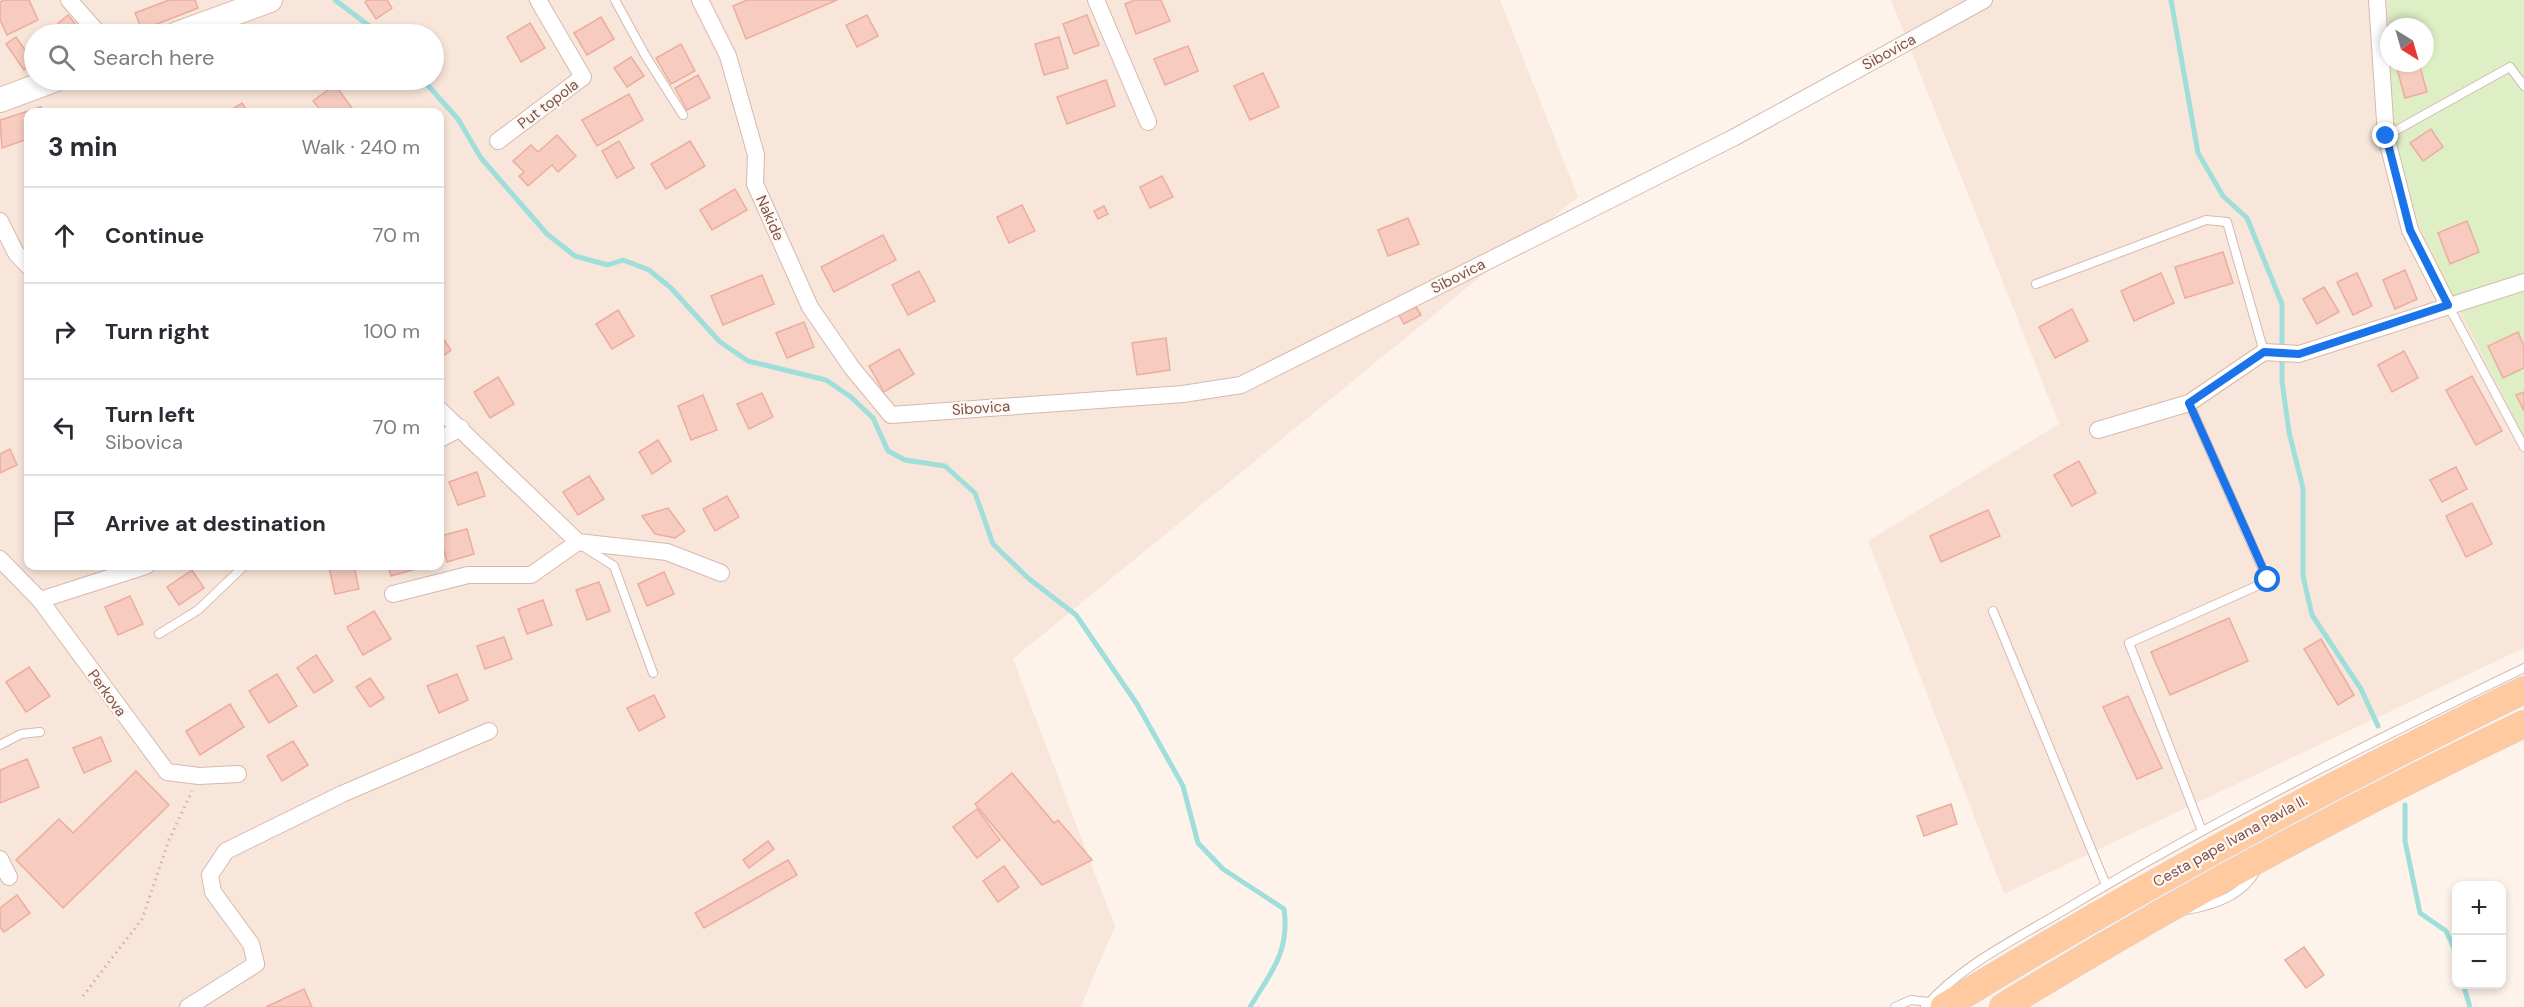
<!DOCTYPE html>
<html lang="en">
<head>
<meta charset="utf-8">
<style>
  :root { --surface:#fff; --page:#f2f2f3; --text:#2b2b33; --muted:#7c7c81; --line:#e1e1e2 }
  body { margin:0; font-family:"DM Sans",sans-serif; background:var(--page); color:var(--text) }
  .controls { position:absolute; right:18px; bottom:18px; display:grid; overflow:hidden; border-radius:12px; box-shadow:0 3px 9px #0003 }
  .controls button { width:54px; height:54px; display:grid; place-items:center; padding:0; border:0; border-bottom:2px solid var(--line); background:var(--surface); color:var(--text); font:30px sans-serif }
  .compass { position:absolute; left:2380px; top:18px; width:54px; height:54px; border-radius:50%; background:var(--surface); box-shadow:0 3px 9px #0003; rotate:143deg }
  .stop { position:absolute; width:18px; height:18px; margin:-14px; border:4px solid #1a73e8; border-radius:50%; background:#fff }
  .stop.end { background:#1a73e8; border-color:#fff; box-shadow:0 2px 6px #0008 }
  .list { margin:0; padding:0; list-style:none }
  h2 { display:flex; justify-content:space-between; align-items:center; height:78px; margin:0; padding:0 24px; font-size:26px }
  h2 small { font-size:20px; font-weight:400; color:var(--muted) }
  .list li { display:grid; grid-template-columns:39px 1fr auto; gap:18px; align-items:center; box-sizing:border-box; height:96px; padding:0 24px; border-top:2px solid var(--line) }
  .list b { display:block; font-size:22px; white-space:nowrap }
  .list p { margin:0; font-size:20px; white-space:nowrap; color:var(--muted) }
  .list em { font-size:20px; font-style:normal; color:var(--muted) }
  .icon { flex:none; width:33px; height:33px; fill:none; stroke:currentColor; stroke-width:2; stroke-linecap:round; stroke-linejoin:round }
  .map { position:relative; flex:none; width:2524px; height:1007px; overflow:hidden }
  .search { position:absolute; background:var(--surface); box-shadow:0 3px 9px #0003; left:24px; top:24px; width:420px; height:66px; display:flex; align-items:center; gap:15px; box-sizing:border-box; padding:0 21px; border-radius:33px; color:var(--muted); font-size:22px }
  .panel { position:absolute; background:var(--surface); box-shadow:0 3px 9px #0003; left:24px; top:108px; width:420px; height:462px; border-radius:12px }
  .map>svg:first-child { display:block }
  .residential { fill:#f9e6da; fill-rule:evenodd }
  .green { fill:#deefc6 }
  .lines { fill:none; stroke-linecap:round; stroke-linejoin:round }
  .stream { stroke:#a0dedc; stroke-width:5 }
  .building { fill:#f7cbbf; stroke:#ebad9d; stroke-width:1.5 }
  .service-casing { stroke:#d5b9b0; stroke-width:10 }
  .minor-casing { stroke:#d5b9b0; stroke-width:18 }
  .secondary-casing { stroke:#dbbbaf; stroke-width:26 }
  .primary-casing { stroke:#dbcfcc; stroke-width:28 }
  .path { stroke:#ddada0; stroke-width:3; stroke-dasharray:1.5 4.5; stroke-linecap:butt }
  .service { stroke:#fff; stroke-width:8 }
  .minor { stroke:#fff; stroke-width:16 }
  .secondary { stroke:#fff; stroke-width:24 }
  .primary { stroke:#ffcaa0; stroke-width:27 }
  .route { stroke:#1a73e8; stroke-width:8 }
  .labels { text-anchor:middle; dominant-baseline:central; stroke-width:4.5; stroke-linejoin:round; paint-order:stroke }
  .street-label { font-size:15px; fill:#7d5249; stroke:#fff8f2 }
</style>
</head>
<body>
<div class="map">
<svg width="2524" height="1007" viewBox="0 0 2524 1007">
  <rect width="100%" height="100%" fill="#fef3ea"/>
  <g class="residential">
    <path d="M 0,0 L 1500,0 L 1578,197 L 1013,659 L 1115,926 L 1081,1007 L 0,1007 ZM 34,34 L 434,34 L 434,80 L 34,80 ZM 28,112 L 440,112 L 440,566 L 28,566 Z"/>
    <path d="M 1891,0 L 2524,0 L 2524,648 L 2004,894 L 1868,541 L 2059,424 ZM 2389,27 L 2425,27 L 2425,63 L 2389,63 Z"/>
  </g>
  <path class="green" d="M 2387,0 L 2524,0 L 2524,438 L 2421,231 L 2398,159 L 2392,123 L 2390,63 L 2425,63 L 2425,27 L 2389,27 L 2389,30 Z"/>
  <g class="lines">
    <g class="stream">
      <path d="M 335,0 L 380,34"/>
      <path d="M 2171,0 L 2198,153 L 2223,196 L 2247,218 L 2282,304 L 2282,381 L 2289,432 L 2303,488 L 2303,576 L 2312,615 L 2361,689 L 2378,726"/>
      <path d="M 423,80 L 458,119 L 481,158 L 547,234 L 575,256 L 608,265 L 623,260 L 649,270 L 671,288 L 720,342 L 748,361 L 826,380 L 851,397 L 873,418 L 888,451 L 905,460 L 945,466 L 975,493 L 993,544 L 1028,578 L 1076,615 L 1137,704 L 1183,786 L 1198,843 L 1223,869 L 1284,909 C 1290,952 1271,972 1250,1007"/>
      <path d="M 2405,805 L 2405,841 L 2420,913 L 2446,931 L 2456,952"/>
      <path d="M 2463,984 L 2470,1007"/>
    </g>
  </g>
  <g class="building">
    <path d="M 4,0 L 29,0 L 38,20 L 7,35 L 0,20 L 0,2 Z"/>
    <path d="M 169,0 L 195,0 L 198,8 L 142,30 L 135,13 Z"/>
    <path d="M 368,0 L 387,0 L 392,8 L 376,19 L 365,2 Z"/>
    <path d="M 747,0 L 837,0 L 746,39 L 733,6 Z"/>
    <path d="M 1135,0 L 1161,0 L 1170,21 L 1136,34 L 1125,4 Z"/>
    <path d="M 68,15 L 84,34 L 64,34 L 56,25 Z"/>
    <path d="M 867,15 L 878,36 L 857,47 L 846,25 Z"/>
    <path d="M 1087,15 L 1099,45 L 1074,54 L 1063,24 Z"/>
    <path d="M 601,17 L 614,39 L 587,55 L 574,33 Z"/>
    <path d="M 530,23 L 545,48 L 521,62 L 507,37 Z"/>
    <path d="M 16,37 L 34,63 L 24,70 L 6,44 Z"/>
    <path d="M 1059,37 L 1068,68 L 1044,75 L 1035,44 Z"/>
    <path d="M 681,44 L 695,71 L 671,84 L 656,58 Z"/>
    <path d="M 1188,46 L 1198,71 L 1165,85 L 1154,59 Z"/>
    <path d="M 631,57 L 644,76 L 627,87 L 614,68 Z"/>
    <path d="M 2404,63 L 2419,63 L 2427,92 L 2405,98 L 2396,65 Z"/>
    <path d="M 1263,73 L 1279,107 L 1250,120 L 1234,86 Z"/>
    <path d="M 698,75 L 710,98 L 687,110 L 675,88 Z"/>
    <path d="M 1106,80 L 1115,106 L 1067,124 L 1057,97 Z"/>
    <path d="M 335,85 L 355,112 L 322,112 L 313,101 Z"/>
    <path d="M 629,94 L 643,120 L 597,146 L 582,120 Z"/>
    <path d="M 242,103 L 248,112 L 228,112 Z"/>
    <path d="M 41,107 L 43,112 L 28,112 L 28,139 L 2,148 L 0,120 Z"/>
    <path d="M 2431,129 L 2443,147 L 2423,161 L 2410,143 Z"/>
    <path d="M 557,135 L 576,156 L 558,172 L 552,165 L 528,186 L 519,176 L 524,172 L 513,161 L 531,145 L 538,152 Z"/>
    <path d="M 619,141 L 634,168 L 617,178 L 602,151 Z"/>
    <path d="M 690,141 L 705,166 L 666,189 L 651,164 Z"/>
    <path d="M 1162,176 L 1173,197 L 1150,208 L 1140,187 Z"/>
    <path d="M 735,189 L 747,210 L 712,230 L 700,210 Z"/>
    <path d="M 1022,205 L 1035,231 L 1009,243 L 997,217 Z"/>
    <path d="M 1104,206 L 1108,214 L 1098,219 L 1094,211 Z"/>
    <path d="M 1408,218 L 1419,244 L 1388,256 L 1378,230 Z"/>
    <path d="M 2467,221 L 2479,252 L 2450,264 L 2438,233 Z"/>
    <path d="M 883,235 L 896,260 L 834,292 L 821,267 Z"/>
    <path d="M 2223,252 L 2233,283 L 2185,298 L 2175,267 Z"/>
    <path d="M 2405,270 L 2417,299 L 2395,309 L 2383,280 Z"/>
    <path d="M 919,271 L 935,301 L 908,315 L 892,285 Z"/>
    <path d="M 2161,273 L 2174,303 L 2134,321 L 2121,291 Z"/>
    <path d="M 2357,273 L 2372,306 L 2353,315 L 2337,282 Z"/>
    <path d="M 762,275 L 774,304 L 723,325 L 711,296 Z"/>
    <path d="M 2324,287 L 2339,312 L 2317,324 L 2303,299 Z"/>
    <path d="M 1416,307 L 1421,315 L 1404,324 L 1399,315 Z"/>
    <path d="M 2072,309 L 2088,341 L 2055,358 L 2039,327 Z"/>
    <path d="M 618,310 L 634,336 L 612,349 L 596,324 Z"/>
    <path d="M 804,322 L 814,347 L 787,358 L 776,333 Z"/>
    <path d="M 2518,332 L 2524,346 L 2524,368 L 2503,378 L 2488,346 Z"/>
    <path d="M 440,334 L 451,350 L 440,358 Z"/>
    <path d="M 1166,338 L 1170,370 L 1137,375 L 1132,343 Z"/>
    <path d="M 899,349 L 914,374 L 884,392 L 869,366 Z"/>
    <path d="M 2404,351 L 2418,378 L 2392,392 L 2378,365 Z"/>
    <path d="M 2472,376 L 2502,431 L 2476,445 L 2446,390 Z"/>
    <path d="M 498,377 L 514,404 L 490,418 L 474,392 Z"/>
    <path d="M 2524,392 L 2524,411 L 2516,395 Z"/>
    <path d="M 762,393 L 773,417 L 749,429 L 737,404 Z"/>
    <path d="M 703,395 L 717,430 L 691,440 L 678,406 Z"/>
    <path d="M 658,440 L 671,461 L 652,474 L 639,452 Z"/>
    <path d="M 10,449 L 17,465 L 0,473 L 0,454 Z"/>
    <path d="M 2079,461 L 2096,493 L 2072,506 L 2054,475 Z"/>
    <path d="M 2456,467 L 2467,489 L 2442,502 L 2430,480 Z"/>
    <path d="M 477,472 L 485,496 L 458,505 L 449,482 Z"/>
    <path d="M 589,476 L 604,499 L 578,515 L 563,492 Z"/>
    <path d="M 727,496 L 739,517 L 715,531 L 703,509 Z"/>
    <path d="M 2472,503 L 2492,544 L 2466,557 L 2446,516 Z"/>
    <path d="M 668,508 L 685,531 L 675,538 L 655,534 L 642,516 Z"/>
    <path d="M 1988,510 L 2000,536 L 1941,562 L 1930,536 Z"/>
    <path d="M 467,529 L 474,554 L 447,562 L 440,536 Z"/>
    <path d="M 340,566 L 354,566 L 359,589 L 335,594 L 329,568 Z"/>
    <path d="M 388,566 L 423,566 L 423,567 L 391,576 Z"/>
    <path d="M 192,570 L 204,588 L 179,605 L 167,587 Z"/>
    <path d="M 664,572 L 674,594 L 647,606 L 638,584 Z"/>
    <path d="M 599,582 L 610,611 L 587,620 L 576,590 Z"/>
    <path d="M 130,596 L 143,624 L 118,635 L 105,607 Z"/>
    <path d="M 543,600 L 552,625 L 527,634 L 518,609 Z"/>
    <path d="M 374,611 L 391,639 L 363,655 L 347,627 Z"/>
    <path d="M 2229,618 L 2248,661 L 2170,695 L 2151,652 Z"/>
    <path d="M 504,637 L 512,659 L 485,669 L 477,646 Z"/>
    <path d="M 2321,639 L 2354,695 L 2338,705 L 2304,649 Z"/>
    <path d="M 316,655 L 333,681 L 314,693 L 297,668 Z"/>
    <path d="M 29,667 L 50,696 L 26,712 L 6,682 Z"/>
    <path d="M 277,674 L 297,706 L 269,723 L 249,691 Z"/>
    <path d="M 457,674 L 468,700 L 439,713 L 427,686 Z"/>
    <path d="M 370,678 L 384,698 L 370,707 L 356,687 Z"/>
    <path d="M 654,695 L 665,717 L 639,731 L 627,708 Z"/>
    <path d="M 2128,696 L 2162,768 L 2137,779 L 2103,707 Z"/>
    <path d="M 230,704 L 244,727 L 200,755 L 186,731 Z"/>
    <path d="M 101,737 L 111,761 L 84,773 L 73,748 Z"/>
    <path d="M 293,741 L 308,765 L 282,781 L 267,756 Z"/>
    <path d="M 27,759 L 39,787 L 0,803 L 0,770 Z"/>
    <path d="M 136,771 L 169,805 L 63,908 L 16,860 L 59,819 L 73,833 Z"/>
    <path d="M 1012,773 L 1054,823 L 1058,820 L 1092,860 L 1042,885 L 975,804 Z"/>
    <path d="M 1951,804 L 1957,824 L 1924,836 L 1917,816 Z"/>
    <path d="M 977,809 L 1000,840 L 977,858 L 953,827 Z"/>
    <path d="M 768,841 L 774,849 L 749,868 L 743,860 Z"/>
    <path d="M 788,860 L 797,875 L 704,928 L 695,913 Z"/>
    <path d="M 1004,866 L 1019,887 L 998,902 L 983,881 Z"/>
    <path d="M 17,895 L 30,913 L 4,932 L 0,927 L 0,908 Z"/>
    <path d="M 2304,947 L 2324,975 L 2306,988 L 2285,960 Z"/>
    <path d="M 304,989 L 312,1007 L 266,1007 Z"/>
  </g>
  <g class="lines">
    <defs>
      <g id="service">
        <path d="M 615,0 L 645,55 L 683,115"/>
        <path d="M 2386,136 L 2510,67 L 2524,86"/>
        <path d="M 2036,284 L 2206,220 L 2227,222 L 2264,352"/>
        <path d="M 2448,305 L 2524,447"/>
        <path d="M 2189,403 L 2268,581 L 2129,643 L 2202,831"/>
        <path d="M 584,547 L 614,566 L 653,673"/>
        <path d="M 1993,611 L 2106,885"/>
        <path d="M 159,634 L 198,610 L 244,566"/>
        <path d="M 0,745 L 21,734 L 40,732"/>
        <path d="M 2186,910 C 2212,906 2242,896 2256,871"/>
        <path d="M 1895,1007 L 1911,1000 L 1929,1002"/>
        <path d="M 1925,1007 C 1962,964 2018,938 2066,909 C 2214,820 2369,743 2524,668"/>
      </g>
      <g id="minor">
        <path d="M 69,0 L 99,34"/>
        <path d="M 700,0 L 728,56 L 756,155 L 755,184 L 810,307 L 852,368 L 891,415 L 1183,394 L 1241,385 L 1733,138 L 1984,0"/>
        <path d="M 1096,0 L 1148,122"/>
        <path d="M 2377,0 L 2386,136 L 2410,230 L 2448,305"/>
        <path d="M 498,141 L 583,77 L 538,0"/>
        <path d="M 0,221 L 16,253 L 28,266"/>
        <path d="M 440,410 L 578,542 L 667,552 L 721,573"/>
        <path d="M 2098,430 L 2189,403 L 2264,352 L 2299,354 L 2524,282"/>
        <path d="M 440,439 L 461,428"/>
        <path d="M 0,559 L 40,600 L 167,772 L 199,776 L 238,774"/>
        <path d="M 393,594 L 468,575 L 531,575 L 578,542"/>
        <path d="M 40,600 L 146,566"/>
        <path d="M 0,859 L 9,877"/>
        <path d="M 188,1007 L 256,964 L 251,944 L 213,892 L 210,875 L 226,851 L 342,794 L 489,731"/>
      </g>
      <g id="secondary">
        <path d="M 177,34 L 270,0"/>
        <path d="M 0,100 L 54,80"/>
      </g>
      <g id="primary">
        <path d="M 1944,1007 C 2132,891 2326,787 2524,690"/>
        <path d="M 2003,1007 C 2171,903 2346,809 2524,724"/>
      </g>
    </defs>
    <use href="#service" class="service-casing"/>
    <use href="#minor" class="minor-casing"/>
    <use href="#secondary" class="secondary-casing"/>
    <use href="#primary" class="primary-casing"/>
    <path class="path" d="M 83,996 L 142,919 L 169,840 L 192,791"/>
    <use href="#service" class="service"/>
    <use href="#minor" class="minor"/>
    <use href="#secondary" class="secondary"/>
    <use href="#primary" class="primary"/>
  </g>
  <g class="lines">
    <path class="route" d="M 2268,580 L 2189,403 L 2264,352 L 2299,354 L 2448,305 L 2410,230 L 2386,136"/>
  </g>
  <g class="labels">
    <g class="street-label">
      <text transform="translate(1889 52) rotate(-29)">Sibovica</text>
      <text transform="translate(548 104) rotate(-37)">Put topola</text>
      <text transform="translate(770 218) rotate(66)">Nakide</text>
      <text transform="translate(1458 276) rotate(-27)">Sibovica</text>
      <text transform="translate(981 408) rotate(-4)">Sibovica</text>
      <text transform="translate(107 693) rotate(54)">Perkova</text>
      <text transform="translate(2230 841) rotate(-29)">Cesta pape Ivana Pavla II.</text>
    </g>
  </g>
</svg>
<div class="controls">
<button>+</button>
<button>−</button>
</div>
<svg class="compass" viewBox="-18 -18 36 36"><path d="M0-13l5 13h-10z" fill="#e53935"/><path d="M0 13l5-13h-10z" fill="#7c7c81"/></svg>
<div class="stop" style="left:2268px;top:580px"></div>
<div class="stop end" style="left:2386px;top:136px"></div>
<div class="search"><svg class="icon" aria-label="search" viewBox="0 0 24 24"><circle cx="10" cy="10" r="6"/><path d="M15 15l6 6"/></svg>Search here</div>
<section class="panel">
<h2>3 min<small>Walk · 240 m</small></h2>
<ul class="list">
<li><svg class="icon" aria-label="ahead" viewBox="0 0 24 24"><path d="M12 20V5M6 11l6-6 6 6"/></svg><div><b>Continue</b></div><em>70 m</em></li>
<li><svg class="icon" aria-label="right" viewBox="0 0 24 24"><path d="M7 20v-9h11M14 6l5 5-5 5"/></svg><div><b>Turn right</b></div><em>100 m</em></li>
<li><svg class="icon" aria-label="left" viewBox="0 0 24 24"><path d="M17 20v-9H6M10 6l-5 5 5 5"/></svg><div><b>Turn left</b><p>Sibovica</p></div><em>70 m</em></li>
<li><svg class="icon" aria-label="arrive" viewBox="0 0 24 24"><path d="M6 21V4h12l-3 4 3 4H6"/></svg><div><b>Arrive at destination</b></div></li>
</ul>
</section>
</div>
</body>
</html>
